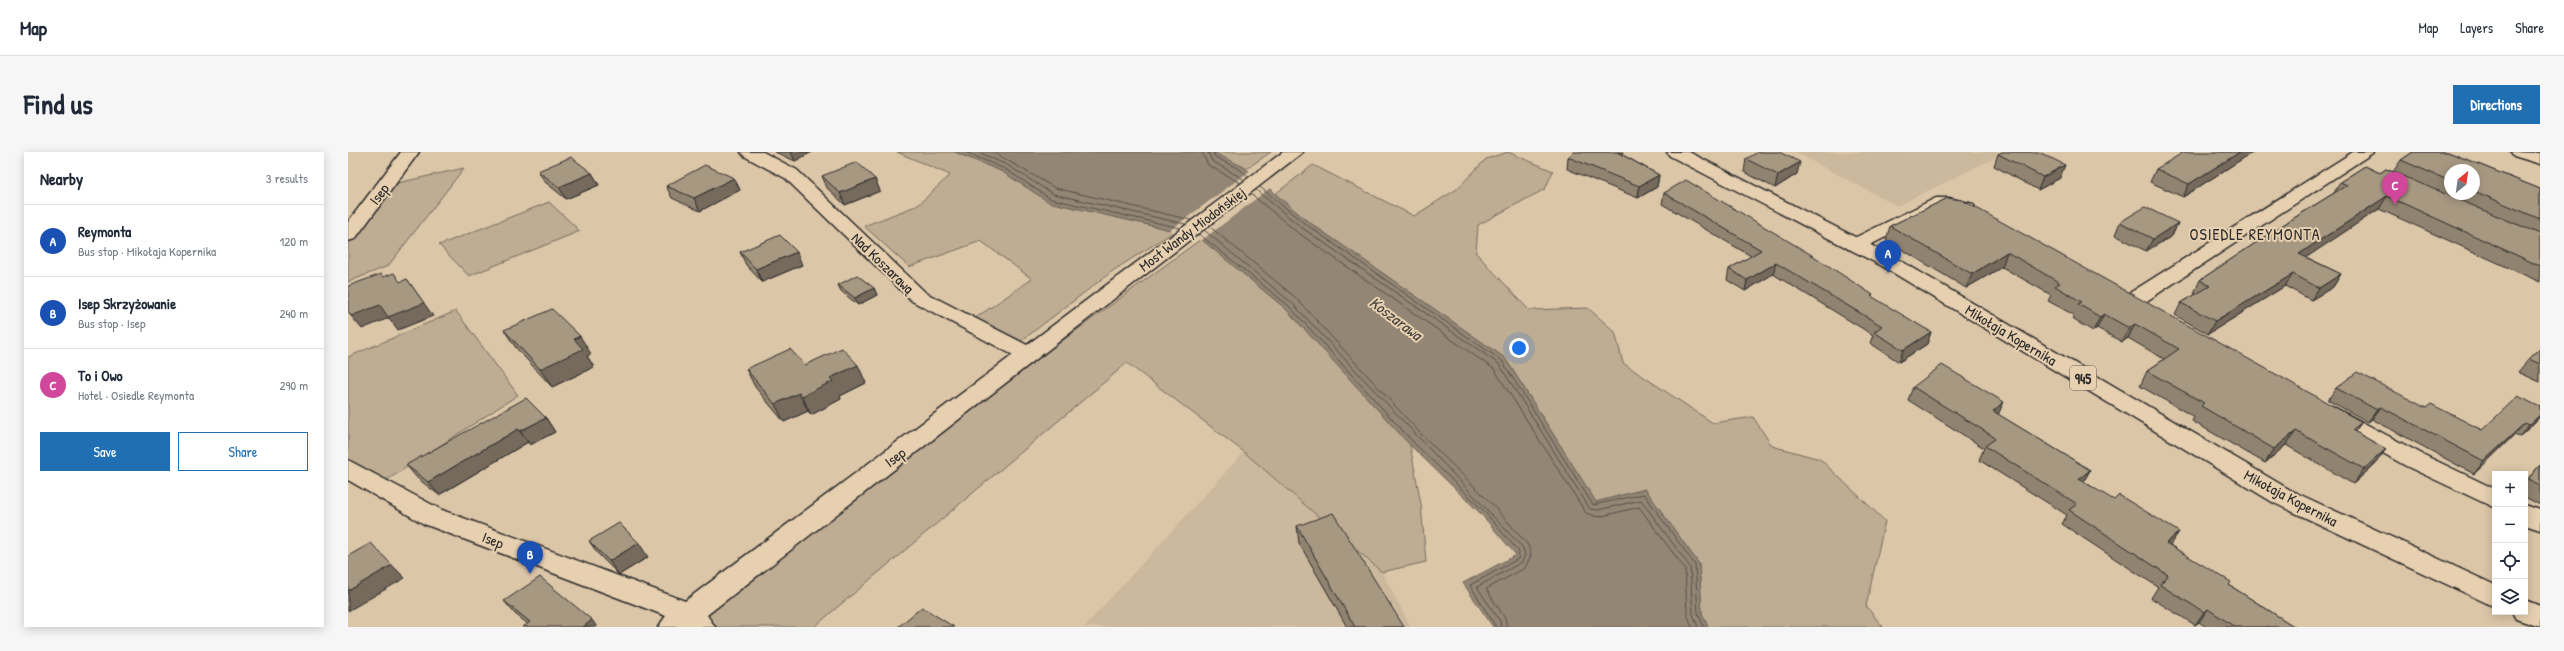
<!DOCTYPE html>
<html lang="en">
<head>
<meta charset="utf-8">
<style>
  :root { --surface:#fff; --page:#f6f6f7; --text:#1f2937; --muted:#747a83; --line:#e0e1e3; --accent:#1f6fb2 }
  body { margin:0; font-family:"Patrick Hand",sans-serif; background:var(--page); color:var(--text) }
  .controls { position:absolute; right:12px; bottom:12px; display:grid; overflow:hidden; border-radius:0px; box-shadow:0 2px 10px #0003 }
  .controls button { width:36px; height:36px; display:grid; place-items:center; padding:0; border:0; border-bottom:1px solid var(--line); background:var(--surface); color:var(--text); font:20px sans-serif }
  .compass { position:absolute; left:2096px; top:12px; width:36px; height:36px; border-radius:50%; background:var(--surface); box-shadow:0 2px 10px #0003; rotate:29deg }
  .you { position:absolute; left:1171px; top:196px; width:14px; height:14px; margin:-10px; border:3px solid #fff; border-radius:50%; background:#1a73e8; box-shadow:0 0 0 6px #1a73e833 }
  .badge { display:grid; place-items:center; width:26px; height:26px; border-radius:50%; background:var(--accent); color:#fff; font-size:13px; font-weight:700 }
  .pin { position:absolute; translate:-50% -33px; filter:drop-shadow(0 1px 2px #0008) }
  .pin::after { content:''; position:absolute; top:21px; width:14px; height:12px; background:inherit; clip-path:polygon(0 0,100% 0,50% 100%) }
  .list { margin:0; padding:0; list-style:none }
  h2 { display:flex; justify-content:space-between; align-items:center; height:52px; margin:0; padding:0 16px; font-size:17px }
  h2 small { font-size:13px; font-weight:400; color:var(--muted) }
  .list li { display:grid; grid-template-columns:26px 1fr auto; gap:12px; align-items:center; box-sizing:border-box; height:72px; padding:0 16px; border-top:1px solid var(--line) }
  .list b { display:block; font-size:15px; white-space:nowrap }
  .list p { margin:0; font-size:13px; white-space:nowrap; color:var(--muted) }
  .list em { font-size:13px; font-style:normal; color:var(--muted) }
  .actions { display:flex; gap:8px; padding:12px 16px }
  .actions a { flex:1; padding:9px 0; border:1px solid var(--accent); border-radius:0px; text-align:center; font-size:14px; color:var(--accent) }
  .actions .main { background:var(--accent); color:#fff }
  .icon { flex:none; width:22px; height:22px; fill:none; stroke:currentColor; stroke-width:2; stroke-linecap:round; stroke-linejoin:round }
  .map { position:relative; flex:none; width:2192px; height:475px; overflow:hidden; border-radius:0px }
  header { display:flex; align-items:center; gap:24px; box-sizing:border-box; height:56px; padding:0 20px; background:var(--surface); border-bottom:1px solid var(--line) }
  header strong { font-size:19px }
  nav { display:flex; gap:22px; margin-inline-start:auto; font-size:14px }
  .intro { display:flex; align-items:center; justify-content:space-between; box-sizing:border-box; height:96px; padding:0 24px }
  h1 { margin:0; font-size:28px }
  .button { padding:10px 18px; border-radius:0px; background:var(--accent); color:#fff; font-size:14px; font-weight:700 }
  main { display:flex; gap:24px; padding:0 24px }
  aside { flex:1; background:var(--surface); border-radius:0px; box-shadow:0 2px 10px #0003 }
  .map>svg:first-child { display:block }
  .built { fill:#ccb89d }
  .green { fill:#beac93; stroke:#746c5f }
  .water { fill:#938675; stroke:#696257 }
  .pier { fill:#dcc6a8 }
  .lines { fill:none; stroke-linecap:round; stroke-linejoin:round }
  .shore { stroke:#554f49; stroke-width:1 }
  .minor-casing { stroke:#2b2b2b; stroke-width:3 }
  .major-casing { stroke:#2b2b2b; stroke-width:3 }
  .minor { fill:#e7d0b0; fill-rule:evenodd }
  .major { fill:#e7d0b0; fill-rule:evenodd }
  .wall { fill:#908370; stroke:#2b2b2b; fill-rule:evenodd }
  .shaded-wall { fill:#756a5b; stroke:#2b2b2b }
  .building { fill:#a79882; stroke:#2b2b2b }
  .labels { text-anchor:middle; dominant-baseline:central; stroke-width:4; stroke-linejoin:round; paint-order:stroke }
  .shield { fill:#e7d0b0; stroke:#635c53; stroke-width:1 }
  .shield-label { font-size:14px; font-weight:bold; fill:#2b2b2b }
  .street-label { font-size:15px; fill:#2b2b2b; stroke:#e7d0b0 }
  .neighbourhood-label { font-size:16px; letter-spacing:1px; fill:#2b2b2b; stroke:#e7d0b0 }
  .water-label { font-size:16px; font-style:italic; fill:#45423e; stroke:#e7d0b0 }
</style>
</head>
<body>
<header>
<strong>Map</strong>
<nav><a>Map</a><a>Layers</a><a>Share</a></nav>
</header>
<div class="intro"><h1>Find us</h1><a class="button">Directions</a></div>
<main>
<aside>
<h2>Nearby<small>3 results</small></h2>
<ul class="list">
<li><span class="badge" style="background:#1a4fb4">A</span><div><b>Reymonta</b><p>Bus stop · Mikołaja Kopernika</p></div><em>120 m</em></li>
<li><span class="badge" style="background:#1a4fb4">B</span><div><b>Isep Skrzyżowanie</b><p>Bus stop · Isep</p></div><em>240 m</em></li>
<li><span class="badge" style="background:#d1479c">C</span><div><b>To i Owo</b><p>Hotel · Osiedle Reymonta</p></div><em>290 m</em></li>
</ul>
<div class="actions"><a class="main">Save</a><a>Share</a></div>
</aside>
<div class="map">
<svg width="2192" height="475" viewBox="0 0 2192 475">
  <rect width="100%" height="100%" fill="#dcc6a8"/>
  <filter id="ink" filterUnits="userSpaceOnUse"><feTurbulence type="fractalNoise" baseFrequency=".025" numOctaves="2"/><feDisplacementMap in="SourceGraphic" scale="8" xChannelSelector="R" yChannelSelector="G"/><feConvolveMatrix kernelMatrix="1 2 1 2 8 2 1 2 1" color-interpolation-filters="sRGB"/></filter>
  <g filter="url(#ink)">
    <g class="built">
      <path d="M 1447,0 L 1659,0 L 1549,54 Z"/>
      <path d="M 896,300 L 1034,420 L 1063,475 L 736,475 Z"/>
    </g>
    <g class="green">
      <path d="M 549,0 L 607,0 L 655,20 L 701,50 L 827,79 L 766,118 L 673,189 L 620,171 L 684,127 L 633,89 L 561,115 L 516,74 L 570,53 L 602,23 Z"/>
      <path d="M 864,0 L 923,0 L 898,17 Z"/>
      <path d="M 1160,0 L 1205,19 L 1197,37 L 1130,73 L 1128,101 L 1181,158 L 1240,156 L 1267,180 L 1275,211 L 1365,271 L 1405,265 L 1424,294 L 1472,307 L 1537,369 L 1518,454 L 1535,475 L 1360,475 L 1354,461 L 1351,412 L 1297,337 L 1248,350 L 1157,206 L 958,68 L 927,42 L 965,13 L 1066,64 L 1109,37 L 1138,7 Z"/>
      <path d="M 116,16 L 40,114 L 0,130 L 0,83 L 36,34 Z"/>
      <path d="M 201,50 L 232,79 L 121,124 L 91,93 Z"/>
      <path d="M 853,87 L 938,157 L 1062,293 L 1073,352 L 1078,410 L 1034,420 L 896,300 L 779,211 L 466,475 L 354,475 L 341,462 Z"/>
      <path d="M 108,159 L 170,243 L 30,334 L 0,317 L 0,205 Z"/>
    </g>
    <path class="water" d="M 607,0 L 864,0 L 896,15 L 958,68 L 1157,206 L 1248,350 L 1297,337 L 1351,412 L 1354,461 L 1360,475 L 1145,475 L 1115,431 L 1168,403 L 1133,362 L 1062,293 L 938,157 L 853,87 L 827,79 L 701,50 L 655,20 Z"/>
    <path class="pier" d="M 903,18 L 922,36 L 853,89 L 821,79 Z"/>
    <g class="lines">
      <g class="shore">
        <path d="M 617,0 L 657,17 L 703,47 L 832,76"/>
        <path d="M 630,0 L 659,13 L 705,42 L 837,72"/>
        <path d="M 645,0 L 707,36 L 843,68"/>
        <path d="M 854,0 L 860,13 L 892,31"/>
        <path d="M 860,0 L 864,9 L 897,28"/>
        <path d="M 865,0 L 867,5 L 893,18 L 901,25"/>
        <path d="M 912,35 L 956,71 L 1154,209 L 1245,353 L 1296,342 L 1347,413 L 1350,461 L 1356,475"/>
        <path d="M 908,38 L 953,75 L 1151,212 L 1242,357 L 1250,358 L 1293,348 L 1342,415 L 1345,462 L 1350,475"/>
        <path d="M 903,42 L 949,80 L 1146,217 L 1238,361 L 1250,365 L 1291,355 L 1337,417 L 1339,462 L 1344,475"/>
        <path d="M 861,74 L 948,146 L 1073,282 L 1144,352 L 1180,393 L 1183,403 L 1177,416 L 1138,437 L 1157,466 L 1159,475"/>
        <path d="M 856,78 L 944,151 L 1175,396 L 1177,403 L 1174,410 L 1129,435 L 1152,469 L 1153,475"/>
        <path d="M 851,82 L 941,154 L 1065,290 L 1136,359 L 1171,400 L 1170,407 L 1122,433 L 1148,475"/>
      </g>
      <defs>
        <g id="minor">
          <path d="M 53,0 L 71,0 L 7,87 L 0,89 L 0,70 Z"/>
          <path d="M 393,0 L 415,0 L 449,18 L 578,141 L 679,193 L 935,0 L 955,0 L 359,463 L 367,475 L 310,475 L 318,464 L 76,372 L 0,328 L 0,308 L 94,358 L 337,449 L 665,203 L 564,149 L 437,26 L 396,4 Z"/>
          <path d="M 2005,0 L 2026,0 L 1791,154 L 1784,155 L 1777,154 L 1774,149 L 1777,144 Z"/>
          <path d="M 2163,0 L 2192,1 L 2192,12 L 2166,4 Z"/>
          <path d="M 1588,46 L 1601,46 L 1625,52 L 1627,56 L 1625,60 L 1618,62 L 1591,58 L 1514,97 L 1500,97 L 1497,93 L 1500,89 Z"/>
          <path d="M 1984,254 L 2074,302 L 2147,337 L 2147,356 L 2058,314 L 1976,268 L 1973,262 L 1976,256 Z"/>
          <path d="M 2177,353 L 2192,358 L 2192,378 L 2177,373 Z"/>
        </g>
        <g id="major">
          <path d="M 1319,0 L 1341,0 L 1548,106 L 1944,339 L 2147,433 L 2147,455 L 1926,351 L 1534,114 L 1322,4 Z"/>
          <path d="M 2177,448 L 2192,454 L 2192,475 L 2168,467 L 2164,460 L 2177,460 Z"/>
        </g>
      </defs>
      <use href="#minor" class="minor-casing"/>
      <use href="#major" class="major-casing"/>
      <use href="#minor" class="minor"/>
      <use href="#major" class="major"/>
    </g>
    <g class="wall">
      <path d="M 427,0 L 464,0 L 447,9 Z"/>
      <path d="M 1905,0 L 1835,45 L 1802,30 L 1808,17 Z"/>
      <path d="M 2065,0 L 2100,0 L 2192,37 L 2192,130 L 2031,57 L 1958,105 L 1993,122 L 1985,135 L 1963,148 L 1937,134 L 1860,182 L 1827,163 L 1833,151 L 1848,142 L 1846,141 L 1852,128 L 1930,76 L 1986,41 L 1992,30 L 2017,14 L 2032,21 L 2038,17 L 2054,24 L 2045,20 L 2053,8 ZM 2102,18 L 2126,18 L 2126,42 L 2102,42 Z"/>
      <path d="M 1650,2 L 1712,26 L 1690,38 L 1646,14 Z"/>
      <path d="M 1275,3 L 1311,23 L 1309,35 L 1290,46 L 1219,17 L 1220,5 Z"/>
      <path d="M 1398,7 L 1449,22 L 1427,36 L 1396,20 Z"/>
      <path d="M 190,19 L 244,21 L 251,33 L 218,47 L 197,30 Z"/>
      <path d="M 474,24 L 527,27 L 532,39 L 497,53 L 479,36 Z"/>
      <path d="M 386,26 L 392,38 L 352,59 L 324,46 L 318,34 Z"/>
      <path d="M 1316,41 L 1583,180 L 1579,192 L 1551,210 L 1522,191 L 1525,183 L 1425,122 L 1397,139 L 1379,128 L 1381,117 L 1403,104 L 1314,52 Z"/>
      <path d="M 1600,46 L 2007,280 L 2038,297 L 2027,312 L 2005,332 L 1938,293 L 1917,311 L 1844,269 L 1846,265 L 1792,234 L 1799,219 L 1816,207 L 1780,186 L 1774,190 L 1749,176 L 1745,179 L 1724,167 L 1726,163 L 1700,149 L 1703,143 L 1654,115 L 1618,136 L 1538,88 L 1542,74 Z"/>
      <path d="M 1772,70 L 1830,71 L 1824,84 L 1798,99 L 1767,83 Z"/>
      <path d="M 392,100 L 454,113 L 414,130 L 398,113 Z"/>
      <path d="M 490,133 L 526,136 L 529,143 L 510,153 L 493,139 Z"/>
      <path d="M 156,178 L 243,202 L 239,204 L 246,215 L 204,235 L 168,196 Z"/>
      <path d="M 2192,197 L 2192,230 L 2170,220 L 2181,207 Z"/>
      <path d="M 457,213 L 518,231 L 492,244 L 493,247 L 463,263 L 460,259 L 436,270 L 407,235 L 398,217 Z"/>
      <path d="M 1565,235 L 1651,263 L 1742,318 L 1736,329 L 1822,393 L 1881,433 L 1947,475 L 1858,475 L 1851,470 L 1847,473 L 1803,446 L 1810,435 L 1714,372 L 1719,363 L 1631,308 L 1636,296 L 1560,248 Z"/>
      <path d="M 1988,236 L 2078,256 L 2134,278 L 2192,255 L 2192,264 L 2187,270 L 2171,285 L 2166,283 L 2126,322 L 2024,267 L 2020,270 L 1980,248 Z"/>
      <path d="M 198,266 L 207,280 L 182,293 L 180,290 L 91,343 L 69,326 L 58,313 Z"/>
      <path d="M 2192,313 L 2192,353 L 2177,345 L 2177,330 Z"/>
      <path d="M 949,374 L 1056,475 L 999,475 L 951,391 Z"/>
      <path d="M 241,389 L 300,405 L 271,423 L 250,402 Z"/>
      <path d="M 156,449 L 244,468 L 180,472 L 167,462 Z"/>
    </g>
    <g class="shaded-wall">
      <path d="M 443,0 L 464,0 L 447,9 Z"/>
      <path d="M 1269,0 L 1275,0 L 1274,7 Z"/>
      <path d="M 1892,0 L 1905,0 L 1835,45 L 1841,32 Z"/>
      <path d="M 1452,10 L 1449,22 L 1427,36 L 1430,23 Z"/>
      <path d="M 1717,13 L 1712,26 L 1690,38 L 1695,25 Z"/>
      <path d="M 244,21 L 251,33 L 218,47 L 211,35 Z"/>
      <path d="M 1311,23 L 1309,35 L 1290,46 L 1291,34 Z"/>
      <path d="M 386,26 L 392,38 L 352,59 L 346,46 Z"/>
      <path d="M 527,27 L 532,39 L 497,53 L 492,41 Z"/>
      <path d="M 2039,44 L 2031,57 L 1944,115 L 1951,102 Z"/>
      <path d="M 1830,71 L 1824,84 L 1798,99 L 1805,87 Z"/>
      <path d="M 449,100 L 454,113 L 414,130 L 408,117 Z"/>
      <path d="M 1659,100 L 1654,115 L 1618,136 L 1624,122 Z"/>
      <path d="M 1428,111 L 1425,122 L 1397,139 L 1399,128 Z"/>
      <path d="M 1945,122 L 1937,134 L 1860,182 L 1867,169 Z"/>
      <path d="M 1993,122 L 1985,135 L 1963,148 L 1971,136 Z"/>
      <path d="M 59,127 L 85,164 L 50,178 L 41,166 L 14,177 L 3,164 Z"/>
      <path d="M 526,136 L 529,143 L 510,153 L 507,146 Z"/>
      <path d="M 1756,162 L 1749,176 L 1745,179 L 1752,165 Z"/>
      <path d="M 1787,172 L 1780,186 L 1774,190 L 1781,176 Z"/>
      <path d="M 1583,180 L 1579,192 L 1551,210 L 1555,198 Z"/>
      <path d="M 232,184 L 243,202 L 239,204 L 246,215 L 204,235 L 192,217 L 226,187 Z"/>
      <path d="M 510,213 L 518,231 L 492,244 L 493,247 L 463,263 L 454,244 L 482,226 Z"/>
      <path d="M 451,241 L 460,259 L 436,270 L 427,252 Z"/>
      <path d="M 1656,250 L 1650,263 L 1645,259 Z"/>
      <path d="M 2033,255 L 2024,267 L 2020,270 L 2029,258 Z"/>
      <path d="M 2192,263 L 2192,264 L 2187,270 L 2171,285 L 2181,273 Z"/>
      <path d="M 198,266 L 207,280 L 182,293 L 172,279 Z"/>
      <path d="M 2014,270 L 2003,285 L 2004,278 Z"/>
      <path d="M 2177,271 L 2166,283 L 2126,322 L 2136,309 Z"/>
      <path d="M 170,277 L 180,290 L 91,343 L 80,330 Z"/>
      <path d="M 1948,279 L 1938,293 L 1917,311 L 1926,297 Z"/>
      <path d="M 2038,297 L 2027,312 L 2005,332 L 2016,317 Z"/>
      <path d="M 1742,318 L 1735,331 L 1731,327 Z"/>
      <path d="M 1831,380 L 1822,393 L 1810,404 L 1818,391 Z"/>
      <path d="M 291,391 L 300,405 L 271,423 L 261,409 Z"/>
      <path d="M 44,413 L 57,426 L 0,459 L 0,439 Z"/>
      <path d="M 1860,457 L 1851,470 L 1847,473 L 1856,460 Z"/>
      <path d="M 244,468 L 249,475 L 235,475 Z"/>
    </g>
    <g class="building">
      <path d="M 1226,0 L 1269,0 L 1311,23 L 1291,34 L 1220,5 Z"/>
      <path d="M 1410,0 L 1431,0 L 1452,10 L 1430,23 L 1398,7 Z"/>
      <path d="M 1654,0 L 1691,0 L 1717,13 L 1695,25 L 1650,2 Z"/>
      <path d="M 1836,0 L 1892,0 L 1841,32 L 1808,17 Z"/>
      <path d="M 2065,0 L 2100,0 L 2192,37 L 2192,67 L 2126,39 L 2126,18 L 2102,18 L 2102,29 L 2053,8 Z"/>
      <path d="M 223,5 L 244,21 L 211,35 L 190,19 Z"/>
      <path d="M 509,10 L 527,27 L 492,41 L 474,24 Z"/>
      <path d="M 357,13 L 386,26 L 346,46 L 318,34 Z"/>
      <path d="M 2017,14 L 2032,21 L 2038,17 L 2192,82 L 2192,114 L 2039,44 L 1951,102 L 1993,122 L 1971,136 L 1945,122 L 1867,169 L 1833,151 L 1862,134 L 1852,128 L 1930,76 L 1999,33 L 1992,30 Z"/>
      <path d="M 1338,28 L 1467,105 L 1525,143 L 1523,144 L 1583,180 L 1555,198 L 1526,180 L 1534,174 L 1428,111 L 1399,128 L 1381,117 L 1413,98 L 1316,41 Z"/>
      <path d="M 1600,46 L 1614,48 L 2014,270 L 2004,278 L 2038,297 L 2016,317 L 1948,279 L 1926,297 L 1853,254 L 1856,251 L 1799,219 L 1831,197 L 1787,172 L 1781,176 L 1756,162 L 1752,165 L 1730,152 L 1734,150 L 1707,134 L 1712,131 L 1659,100 L 1624,122 L 1542,74 Z"/>
      <path d="M 1797,55 L 1830,71 L 1805,87 L 1772,70 Z"/>
      <path d="M 432,83 L 449,100 L 408,117 L 392,100 Z"/>
      <path d="M 46,121 L 52,130 L 59,127 L 76,151 L 40,165 L 32,153 L 3,164 L 0,159 L 0,134 L 33,122 L 35,125 Z"/>
      <path d="M 509,123 L 526,136 L 507,146 L 490,133 Z"/>
      <path d="M 204,157 L 232,184 L 226,187 L 235,197 L 192,217 L 156,178 Z"/>
      <path d="M 494,196 L 510,213 L 482,226 L 485,229 L 454,244 L 451,241 L 427,252 L 398,217 L 442,197 L 457,213 Z"/>
      <path d="M 2192,197 L 2192,212 L 2181,207 Z"/>
      <path d="M 1594,213 L 1656,250 L 1645,259 L 1742,318 L 1731,327 L 1766,348 L 1771,343 L 1831,380 L 1818,391 L 1883,430 L 1881,433 L 1947,475 L 1887,475 L 1860,457 L 1856,460 L 1812,433 L 1820,423 L 1721,358 L 1729,352 L 1637,294 L 1647,287 L 1643,283 L 1565,235 Z"/>
      <path d="M 2009,220 L 2078,256 L 2083,252 L 2134,278 L 2170,244 L 2192,255 L 2192,263 L 2181,273 L 2177,271 L 2136,309 L 2033,255 L 2029,258 L 1988,236 Z"/>
      <path d="M 178,246 L 198,266 L 172,279 L 170,277 L 80,330 L 58,313 Z"/>
      <path d="M 2192,313 L 2192,333 L 2180,327 Z"/>
      <path d="M 985,361 L 1056,475 L 1007,475 L 949,374 Z"/>
      <path d="M 271,371 L 291,391 L 261,409 L 241,389 Z"/>
      <path d="M 23,391 L 44,413 L 0,439 L 0,404 Z"/>
      <path d="M 192,425 L 244,468 L 235,475 L 175,475 L 182,470 L 156,449 Z"/>
      <path d="M 574,455 L 606,475 L 550,475 Z"/>
    </g>
  </g>
  <g class="labels">
    <rect class="shield" x="1722" y="214" width="26" height="24" rx="3"/>
    <g class="shield-label">
      <text x="1735" y="226">945</text>
    </g>
    <g class="street-label">
      <text transform="translate(31 42) rotate(-53)">Isep</text>
      <text transform="translate(844 77) rotate(-37)">Most Wandy Miodońskiej</text>
      <text transform="translate(535 111) rotate(44)">Nad Koszarawą</text>
      <text transform="translate(1663 183) rotate(31)">Mikołaja Kopernika</text>
      <text transform="translate(547 305) rotate(-37)">Isep</text>
      <text transform="translate(1943 346) rotate(28)">Mikołaja Kopernika</text>
      <text transform="translate(145 388) rotate(21)">Isep</text>
    </g>
    <g class="neighbourhood-label">
      <text x="1907" y="82">OSIEDLE REYMONTA</text>
    </g>
    <g class="water-label">
      <text transform="translate(1048 166) rotate(37)">Koszarawa</text>
    </g>
  </g>
</svg>
<div class="controls">
<button>+</button>
<button>−</button>
<button><svg class="icon" aria-label="locate" viewBox="0 0 24 24"><circle cx="12" cy="12" r="6"/><path d="M12 2v4M12 18v4M2 12h4M18 12h4"/></svg></button>
<button><svg class="icon" aria-label="layers" viewBox="0 0 24 24"><path d="M12 4l9 5-9 5-9-5zM3 14l9 5 9-5"/></svg></button>
</div>
<svg class="compass" viewBox="-18 -18 36 36"><path d="M0-13l5 13h-10z" fill="#e53935"/><path d="M0 13l5-13h-10z" fill="#747a83"/></svg>
<div class="you"></div>
<div class="pin badge" style="left:1540px;top:121px;background:#1a4fb4">A</div>
<div class="pin badge" style="left:182px;top:422px;background:#1a4fb4">B</div>
<div class="pin badge" style="left:2047px;top:53px;background:#d1479c">C</div>
</div>
</main>
</body>
</html>
